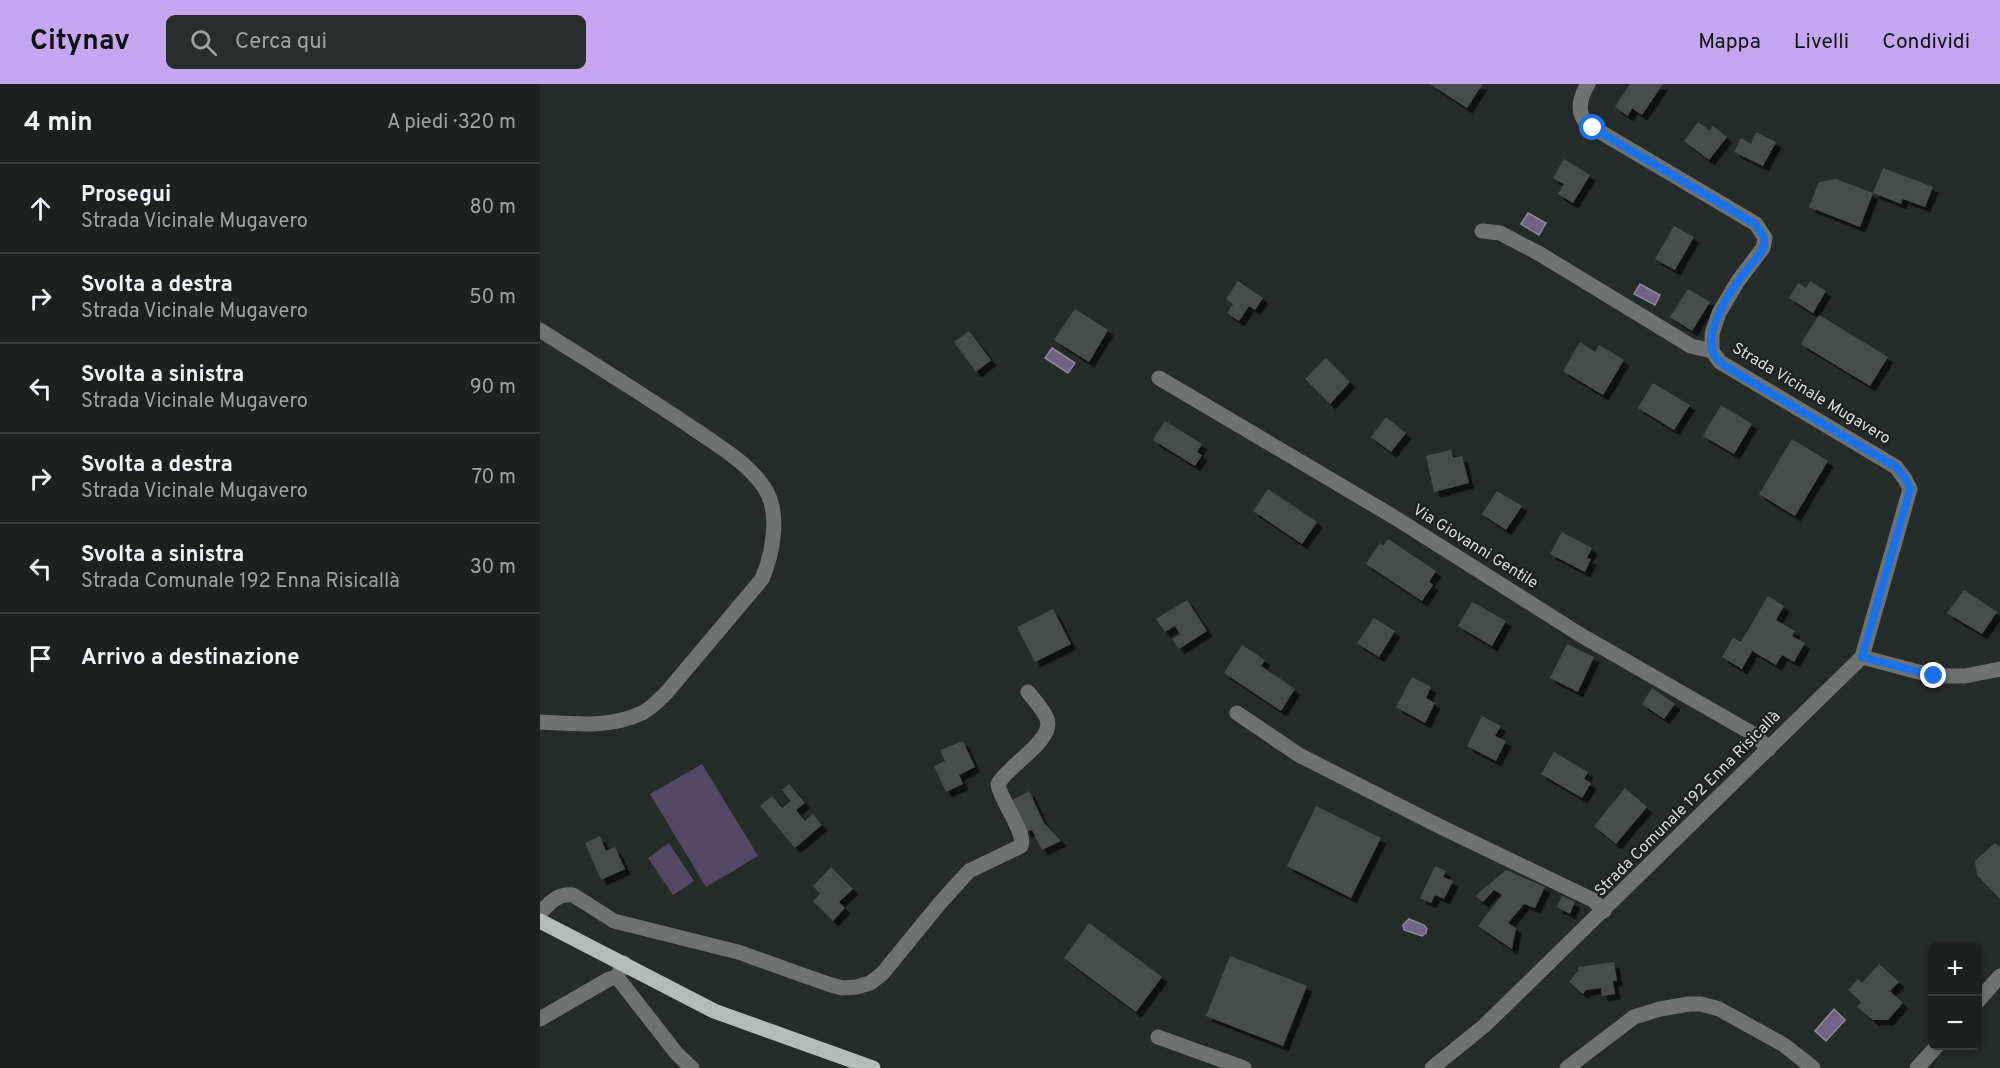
<!DOCTYPE html>
<html lang="it">
<head>
<meta charset="utf-8">
<style>
  :root { --surface:#1c201e; --page:#292d2b; --text:#f1f3f6; --muted:#a0a3a4; --line:#3a3e3c; --accent:#c6a6f0 }
  body { margin:0; font-family:Overpass,sans-serif; background:var(--page); color:var(--text) }
  .controls { position:absolute; right:18px; bottom:18px; display:grid; overflow:hidden; border-radius:9px; box-shadow:0 3px 9px #0003 }
  .controls button { width:54px; height:54px; display:grid; place-items:center; padding:0; border:0; border-bottom:2px solid var(--line); background:var(--surface); color:var(--text); font:30px sans-serif }
  .stop { position:absolute; width:18px; height:18px; margin:-14px; border:4px solid #1a73e8; border-radius:50%; background:#fff }
  .stop.end { background:#1a73e8; border-color:#fff; box-shadow:0 2px 6px #0008 }
  .list { margin:0; padding:0; list-style:none }
  h2 { display:flex; justify-content:space-between; align-items:center; height:78px; margin:0; padding:0 24px; font-size:26px }
  h2 small { font-size:20px; font-weight:400; color:var(--muted) }
  .list li { display:grid; grid-template-columns:39px 1fr auto; gap:18px; align-items:center; box-sizing:border-box; height:90px; padding:0 24px; border-top:2px solid var(--line) }
  .list b { display:block; font-size:22px; white-space:nowrap }
  .list p { margin:0; font-size:20px; white-space:nowrap; color:var(--muted) }
  .list em { font-size:20px; font-style:normal; color:var(--muted) }
  .icon { flex:none; width:33px; height:33px; fill:none; stroke:currentColor; stroke-width:2; stroke-linecap:round; stroke-linejoin:round }
  .map { position:relative; flex:none; width:1460px; height:984px; overflow:hidden }
  header { display:flex; align-items:center; gap:36px; box-sizing:border-box; height:84px; padding:0 30px; background:var(--accent); color:#111 }
  header strong { font-size:28px }
  nav { display:flex; gap:33px; margin-inline-start:auto; font-size:21px }
  .search { width:420px; height:54px; background:var(--page); display:flex; align-items:center; gap:15px; box-sizing:border-box; padding:0 21px; border-radius:9px; color:var(--muted); font-size:22px }
  main { display:flex }
  aside { flex:1; background:var(--surface) }
  .map>svg:first-child { display:block }
  .green { fill:#544964 }
  .water { fill:#706383; stroke:#90889e; stroke-width:1.5 }
  .building { fill:#474e4b; filter:url(#shadow) }
  .lines { fill:none; stroke-linecap:round; stroke-linejoin:round }
  .minor { stroke:#6f7271; stroke-width:15 }
  .major { stroke:#b4bbb8; stroke-width:15 }
  .route { stroke:#1a73e8; stroke-width:8 }
  .labels { text-anchor:middle; dominant-baseline:central; stroke-width:4.5; stroke-linejoin:round; paint-order:stroke }
  .street-label { font-size:16px; fill:#dbdfdd; stroke:#1b211f }
</style>
</head>
<body>
<header>
<strong>Citynav</strong>
<div class="search"><svg class="icon" aria-label="search" viewBox="0 0 24 24"><circle cx="10" cy="10" r="6"/><path d="M15 15l6 6"/></svg>Cerca qui</div>
<nav><a>Mappa</a><a>Livelli</a><a>Condividi</a></nav>
</header>
<main>
<aside>
<h2>4 min<small>A piedi · 320 m</small></h2>
<ul class="list">
<li><svg class="icon" aria-label="ahead" viewBox="0 0 24 24"><path d="M12 20V5M6 11l6-6 6 6"/></svg><div><b>Prosegui</b><p>Strada Vicinale Mugavero</p></div><em>80 m</em></li>
<li><svg class="icon" aria-label="right" viewBox="0 0 24 24"><path d="M7 20v-9h11M14 6l5 5-5 5"/></svg><div><b>Svolta a destra</b><p>Strada Vicinale Mugavero</p></div><em>50 m</em></li>
<li><svg class="icon" aria-label="left" viewBox="0 0 24 24"><path d="M17 20v-9H6M10 6l-5 5 5 5"/></svg><div><b>Svolta a sinistra</b><p>Strada Vicinale Mugavero</p></div><em>90 m</em></li>
<li><svg class="icon" aria-label="right" viewBox="0 0 24 24"><path d="M7 20v-9h11M14 6l5 5-5 5"/></svg><div><b>Svolta a destra</b><p>Strada Vicinale Mugavero</p></div><em>70 m</em></li>
<li><svg class="icon" aria-label="left" viewBox="0 0 24 24"><path d="M17 20v-9H6M10 6l-5 5 5 5"/></svg><div><b>Svolta a sinistra</b><p>Strada Comunale 192 Enna Risicallà</p></div><em>30 m</em></li>
<li><svg class="icon" aria-label="arrive" viewBox="0 0 24 24"><path d="M6 21V4h12l-3 4 3 4H6"/></svg><div><b>Arrivo a destinazione</b></div></li>
</ul>
</aside>
<div class="map">
<svg width="1460" height="984" viewBox="0 0 1460 984">
  <defs>
    <filter id="shadow"><feDropShadow dx="5.5" dy="5.5" stdDeviation="0" flood-color="#0009"/></filter>
  </defs>
  <rect width="100%" height="100%" fill="#252b28"/>
  <g class="green">
    <path d="M 162,680 L 218,772 L 166,803 L 110,710 Z"/>
    <path d="M 129,759 L 154,797 L 133,811 L 108,774 Z"/>
  </g>
  <g class="water">
    <path d="M 988,129 L 1006,139 L 999,151 L 981,140 Z"/>
    <path d="M 1100,200 L 1120,211 L 1115,221 L 1094,210 Z"/>
    <path d="M 512,264 L 535,279 L 528,289 L 505,274 Z"/>
    <path d="M 869,835 L 884,841 L 887,845 L 886,849 L 882,852 L 864,846 L 863,841 Z"/>
    <path d="M 1294,925 L 1305,936 L 1286,957 L 1275,947 Z"/>
  </g>
  <g class="building">
    <path d="M 890,0 L 941,0 L 942,1 L 927,24 Z"/>
    <path d="M 1090,0 L 1123,0 L 1102,31 L 1092,24 L 1088,32 L 1075,23 Z"/>
    <path d="M 1158,38 L 1170,47 L 1173,42 L 1187,53 L 1169,76 L 1144,57 Z"/>
    <path d="M 1216,48 L 1236,58 L 1223,82 L 1194,68 L 1201,54 L 1211,60 Z"/>
    <path d="M 1024,75 L 1050,91 L 1033,119 L 1018,110 L 1024,100 L 1013,94 Z"/>
    <path d="M 1343,84 L 1393,103 L 1385,123 L 1363,115 L 1361,120 L 1333,109 Z"/>
    <path d="M 1296,95 L 1333,109 L 1320,143 L 1269,123 L 1279,98 Z"/>
    <path d="M 1134,142 L 1154,153 L 1135,186 L 1115,175 Z"/>
    <path d="M 698,197 L 723,214 L 715,226 L 709,222 L 699,237 L 687,229 L 693,220 L 686,215 Z"/>
    <path d="M 1270,197 L 1286,207 L 1273,229 L 1249,214 L 1258,199 L 1266,204 Z"/>
    <path d="M 1148,205 L 1170,218 L 1152,247 L 1130,233 Z"/>
    <path d="M 535,225 L 568,246 L 549,278 L 514,256 Z"/>
    <path d="M 1279,231 L 1348,273 L 1330,302 L 1261,260 Z"/>
    <path d="M 429,247 L 451,276 L 436,288 L 414,258 Z"/>
    <path d="M 1040,258 L 1055,268 L 1059,261 L 1084,276 L 1063,311 L 1023,287 Z"/>
    <path d="M 786,274 L 810,298 L 790,320 L 765,295 Z"/>
    <path d="M 1113,299 L 1150,321 L 1134,346 L 1098,324 Z"/>
    <path d="M 1181,321 L 1212,340 L 1194,370 L 1163,352 Z"/>
    <path d="M 846,333 L 866,349 L 851,368 L 831,353 Z"/>
    <path d="M 625,337 L 662,360 L 657,368 L 662,371 L 655,382 L 613,356 Z"/>
    <path d="M 1252,355 L 1288,377 L 1255,432 L 1219,410 Z"/>
    <path d="M 911,366 L 913,374 L 922,372 L 929,399 L 894,408 L 886,372 Z"/>
    <path d="M 728,405 L 777,438 L 762,460 L 713,427 Z"/>
    <path d="M 957,407 L 982,422 L 966,446 L 942,430 Z"/>
    <path d="M 1022,448 L 1052,464 L 1047,474 L 1051,475 L 1045,488 L 1010,470 Z"/>
    <path d="M 848,455 L 896,487 L 889,498 L 893,501 L 882,517 L 826,480 L 840,459 L 843,462 Z"/>
    <path d="M 1424,506 L 1457,528 L 1442,550 L 1407,529 Z"/>
    <path d="M 1228,512 L 1244,522 L 1236,536 L 1255,547 L 1252,552 L 1265,559 L 1254,578 L 1242,571 L 1236,581 L 1212,567 L 1202,585 L 1182,573 L 1193,554 L 1201,558 Z"/>
    <path d="M 647,516 L 667,547 L 639,565 L 632,555 L 640,550 L 635,542 L 625,548 L 616,535 Z"/>
    <path d="M 932,518 L 966,537 L 952,562 L 918,542 Z"/>
    <path d="M 513,525 L 531,560 L 495,578 L 477,543 Z"/>
    <path d="M 834,534 L 855,547 L 839,573 L 817,559 Z"/>
    <path d="M 1027,560 L 1054,573 L 1038,608 L 1010,594 Z"/>
    <path d="M 702,561 L 725,576 L 721,582 L 755,605 L 741,627 L 684,589 Z"/>
    <path d="M 872,593 L 891,603 L 886,614 L 895,619 L 885,639 L 856,623 Z"/>
    <path d="M 1112,604 L 1135,620 L 1124,635 L 1102,620 Z"/>
    <path d="M 942,632 L 961,642 L 955,652 L 966,657 L 956,677 L 927,662 Z"/>
    <path d="M 423,657 L 435,683 L 419,691 L 423,700 L 406,708 L 394,682 L 405,677 L 400,666 Z"/>
    <path d="M 1014,668 L 1048,688 L 1044,695 L 1051,699 L 1042,714 L 1001,690 Z"/>
    <path d="M 249,700 L 265,719 L 256,726 L 265,737 L 273,730 L 282,741 L 255,764 L 220,722 L 232,712 L 242,724 L 251,717 L 242,706 Z"/>
    <path d="M 1085,704 L 1107,723 L 1076,760 L 1054,742 Z"/>
    <path d="M 489,707 L 504,739 L 521,757 L 502,766 L 492,746 L 486,748 L 471,717 Z"/>
    <path d="M 776,722 L 841,754 L 811,814 L 747,782 Z"/>
    <path d="M 60,752 L 66,767 L 75,763 L 85,785 L 61,796 L 45,759 Z"/>
    <path d="M 1455,759 L 1460,763 L 1460,815 L 1437,791 L 1435,777 Z"/>
    <path d="M 895,782 L 906,787 L 903,793 L 913,797 L 904,815 L 895,811 L 891,819 L 880,814 Z"/>
    <path d="M 291,783 L 313,805 L 299,818 L 305,824 L 293,837 L 273,817 L 280,810 L 273,802 Z"/>
    <path d="M 966,786 L 1005,803 L 995,824 L 984,820 L 968,839 L 976,844 L 972,865 L 938,842 L 962,811 L 954,806 L 943,818 L 935,812 Z"/>
    <path d="M 1022,812 L 1035,818 L 1030,830 L 1017,823 Z"/>
    <path d="M 549,839 L 622,893 L 596,928 L 524,874 Z"/>
    <path d="M 690,872 L 767,902 L 743,962 L 666,932 Z"/>
    <path d="M 1074,878 L 1077,897 L 1073,897 L 1075,910 L 1062,912 L 1061,904 L 1046,906 L 1043,910 L 1029,898 L 1038,887 L 1038,883 Z"/>
    <path d="M 1339,880 L 1359,898 L 1350,907 L 1363,919 L 1348,936 L 1333,936 L 1317,923 L 1321,918 L 1308,906 L 1318,895 L 1322,899 Z"/>
  </g>
  <g class="lines">
    <g class="minor">
      <path d="M 1048,0 C 1040,13 1036,28 1047,40 L 1216,140 L 1225,154 L 1223,164 L 1198,197 L 1179,229 L 1172,250 L 1172,267 L 1180,278 L 1356,383 L 1365,395 L 1370,405 L 1322,573"/>
      <path d="M 942,147 L 960,149 L 1000,170 L 1151,262 L 1172,267"/>
      <path d="M 0,246 C 52,279 106,312 157,347 C 181,363 207,379 224,403 C 241,428 233,469 222,495 L 127,608 C 120,615 112,624 102,629 C 71,644 34,640 0,638"/>
      <path d="M 619,294 L 854,433 L 1039,550 L 1215,651 L 1229,665"/>
      <path d="M 697,629 L 759,671 L 901,743 L 1053,816 L 1064,827"/>
      <path d="M 0,829 C 10,819 17,809 33,811 L 74,837 L 198,868 L 288,900 L 302,904 L 316,903 L 330,899 L 342,890 L 400,819 L 429,787 L 481,762 C 486,748 461,718 458,700 C 467,682 515,656 507,635 C 504,626 494,616 488,608"/>
      <path d="M 84,879 L 77,893 L 137,970 L 152,984"/>
      <path d="M 1438,917 L 1460,892"/>
      <path d="M 0,935 L 69,895 L 77,893"/>
      <path d="M 618,953 L 704,984"/>
      <path d="M 892,984 L 944,942 L 1322,573 L 1394,592 L 1425,592 L 1460,585"/>
      <path d="M 1027,984 L 1094,933 L 1120,925 L 1149,920 L 1161,920 L 1179,925 L 1244,961 L 1273,984"/>
      <path d="M 1377,984 L 1397,962"/>
    </g>
    <path class="major" d="M 0,837 L 174,927 L 333,984"/>
  </g>
  <g class="lines">
    <path class="route" d="M 1053,44 L 1215,140 C 1218,144 1224,150 1224,156 C 1226,167 1212,178 1206,187 C 1192,204 1166,243 1172,266 C 1175,277 1187,283 1195,288 L 1356,383 L 1365,394 L 1370,405 L 1322,573 L 1394,592"/>
  </g>
  <g class="labels">
    <g class="street-label">
      <text transform="translate(1271 310) rotate(31)">Strada Vicinale Mugavero</text>
      <text transform="translate(935 463) rotate(32)">Via Giovanni Gentile</text>
      <text transform="translate(1148 720) rotate(-45)">Strada Comunale 192 Enna Risicallà</text>
    </g>
  </g>
</svg>
<div class="controls">
<button>+</button>
<button>−</button>
</div>
<div class="stop" style="left:1053px;top:44px"></div>
<div class="stop end" style="left:1394px;top:592px"></div>
</div>
</main>
</body>
</html>
